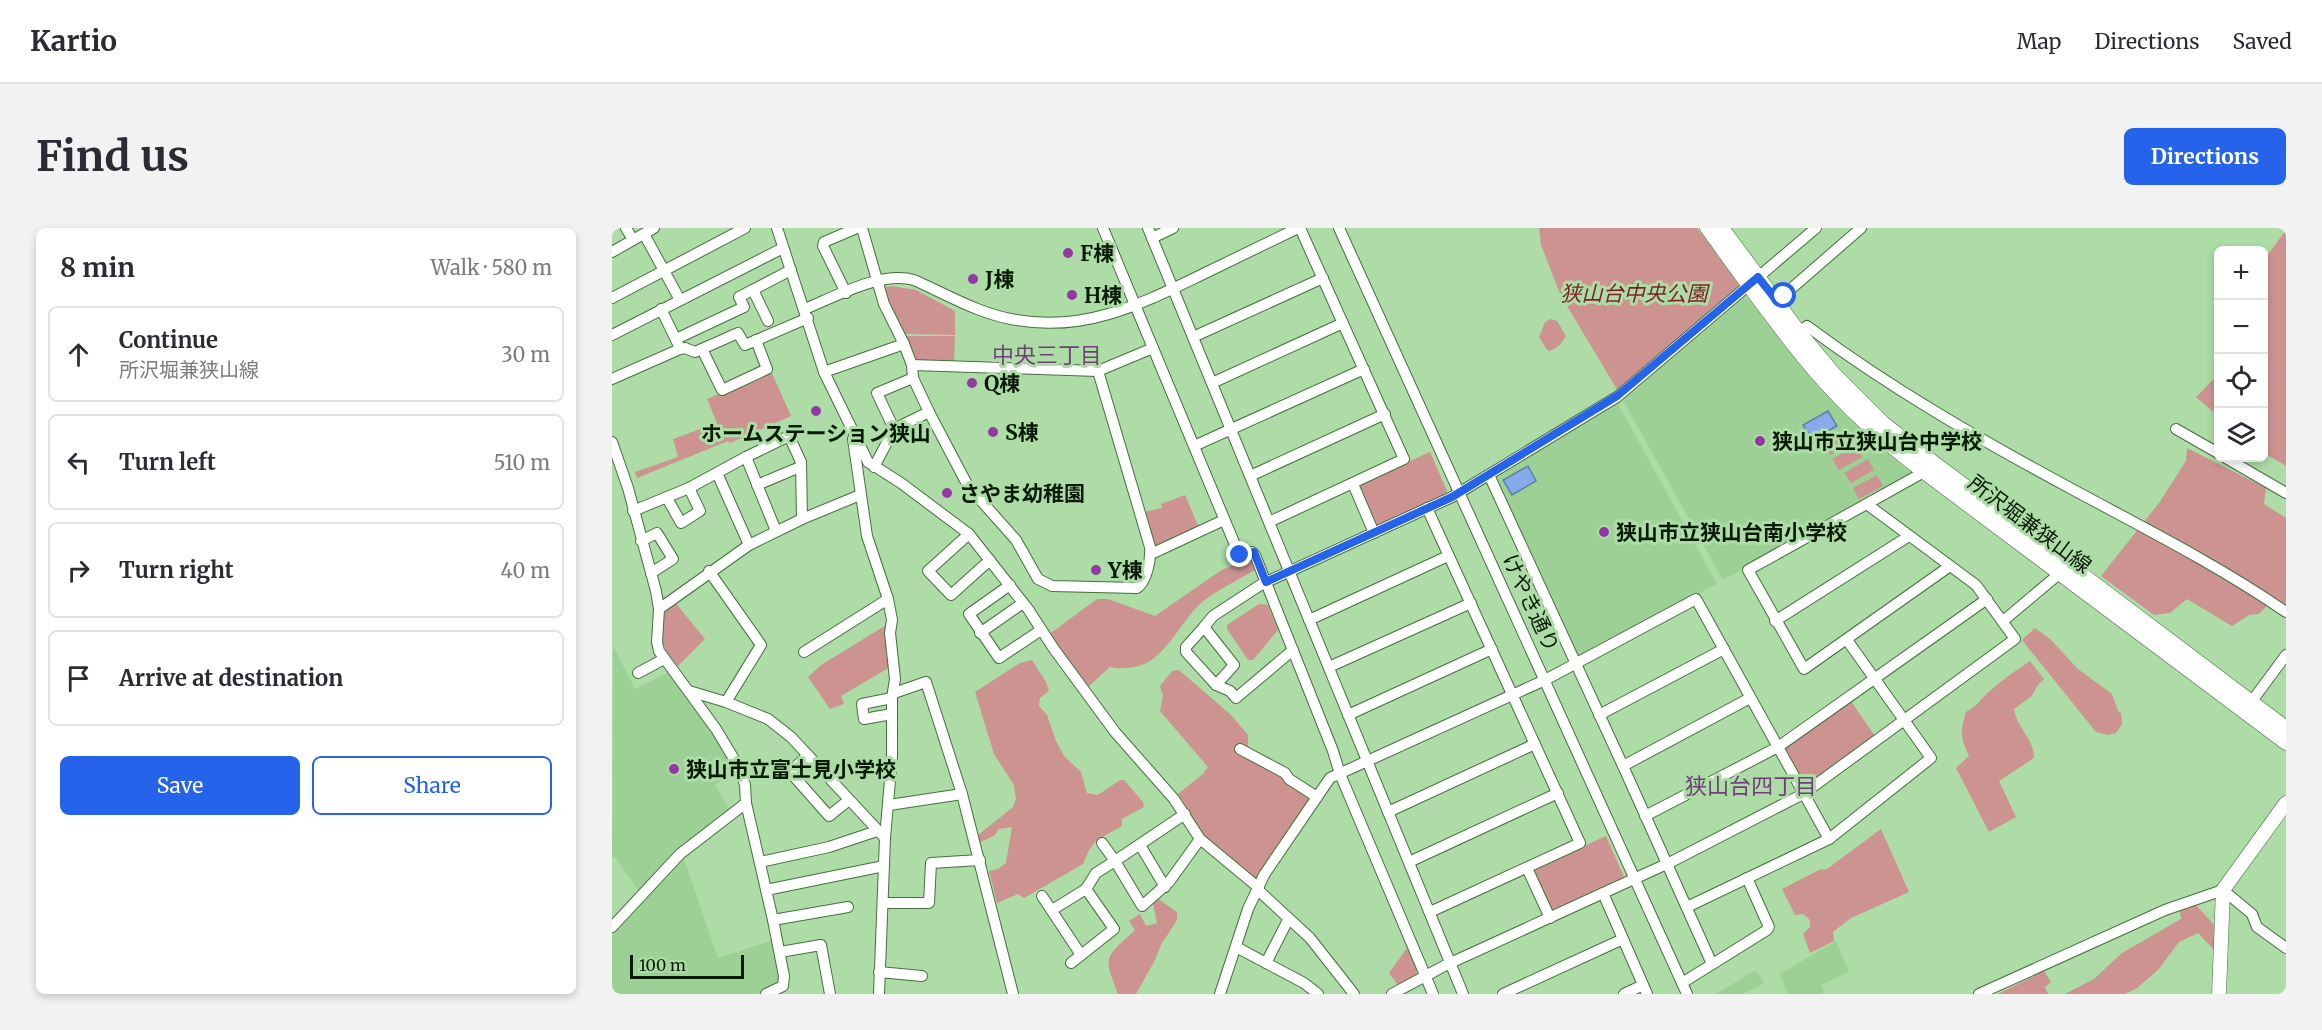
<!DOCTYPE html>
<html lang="en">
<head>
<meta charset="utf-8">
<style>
  :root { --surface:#fff; --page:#f2f2f3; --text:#2b2b33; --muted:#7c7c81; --line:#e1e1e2; --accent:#2563eb }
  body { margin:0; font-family:Merriweather,"Noto Sans JP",serif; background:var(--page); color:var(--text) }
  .controls { position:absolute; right:18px; top:18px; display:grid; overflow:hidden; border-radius:9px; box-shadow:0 3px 9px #0003 }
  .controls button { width:54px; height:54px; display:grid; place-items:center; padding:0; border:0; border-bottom:2px solid var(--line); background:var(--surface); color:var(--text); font:30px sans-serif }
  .scale { position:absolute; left:18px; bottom:15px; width:114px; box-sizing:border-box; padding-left:6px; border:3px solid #091a07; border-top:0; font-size:16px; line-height:21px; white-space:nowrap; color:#091a07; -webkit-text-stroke:4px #addca6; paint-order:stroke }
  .stop { position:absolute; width:18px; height:18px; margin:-14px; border:4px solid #2563eb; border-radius:50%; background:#fff }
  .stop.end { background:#2563eb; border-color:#fff; box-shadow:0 2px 6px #0008 }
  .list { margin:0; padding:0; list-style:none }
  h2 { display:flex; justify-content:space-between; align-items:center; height:78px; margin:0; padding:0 24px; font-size:26px }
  h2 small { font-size:20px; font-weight:400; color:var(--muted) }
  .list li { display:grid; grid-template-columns:39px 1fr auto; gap:18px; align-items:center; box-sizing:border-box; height:96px; margin:0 12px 12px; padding:0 12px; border:2px solid var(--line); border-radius:9px }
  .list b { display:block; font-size:22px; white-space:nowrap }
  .list p { margin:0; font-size:20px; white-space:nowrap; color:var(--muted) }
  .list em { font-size:20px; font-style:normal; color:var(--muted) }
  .actions { display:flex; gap:12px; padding:18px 24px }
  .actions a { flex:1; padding:14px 0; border:2px solid var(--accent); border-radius:9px; text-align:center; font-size:21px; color:var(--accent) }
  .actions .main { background:var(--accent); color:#fff }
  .icon { flex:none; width:33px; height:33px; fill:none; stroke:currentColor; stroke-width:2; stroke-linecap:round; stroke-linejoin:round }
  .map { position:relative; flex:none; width:1674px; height:766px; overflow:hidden; border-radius:9px }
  header { display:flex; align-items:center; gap:36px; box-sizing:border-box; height:84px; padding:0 30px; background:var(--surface); border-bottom:2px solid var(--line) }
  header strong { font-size:28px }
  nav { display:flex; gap:33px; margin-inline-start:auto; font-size:21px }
  .intro { display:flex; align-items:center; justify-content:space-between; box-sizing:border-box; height:144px; padding:0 36px }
  h1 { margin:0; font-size:42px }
  .button { padding:15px 27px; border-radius:9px; background:var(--accent); color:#fff; font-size:21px; font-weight:700 }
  main { display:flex; gap:36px; padding:0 36px }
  aside { flex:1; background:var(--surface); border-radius:9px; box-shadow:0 3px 9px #0003 }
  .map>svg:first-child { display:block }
  .built { fill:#9dd095 }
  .green { fill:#cd9391 }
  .water { fill:#86aaea; stroke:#607fa6; stroke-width:1.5 }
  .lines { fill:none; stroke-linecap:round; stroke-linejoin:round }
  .minor-casing { stroke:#456f3f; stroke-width:12 }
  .major-casing { stroke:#456f3f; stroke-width:15 }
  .minor { stroke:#fff; stroke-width:10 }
  .major { stroke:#fff; stroke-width:14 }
  .route { stroke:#2563eb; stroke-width:8 }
  .poi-dot { fill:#9338a3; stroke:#addca6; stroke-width:2 }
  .labels { text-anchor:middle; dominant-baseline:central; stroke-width:6; stroke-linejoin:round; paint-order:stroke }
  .poi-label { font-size:21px; font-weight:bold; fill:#091a07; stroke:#addca6; text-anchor:start }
  .park-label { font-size:21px; font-style:italic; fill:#7e1d25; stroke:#addca6 }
  .street-label { font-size:21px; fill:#091a07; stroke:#addca6 }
  .neighbourhood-label { font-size:22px; fill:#6f4177; stroke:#addca6 }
</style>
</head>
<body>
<header>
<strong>Kartio</strong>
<nav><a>Map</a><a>Directions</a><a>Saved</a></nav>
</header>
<div class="intro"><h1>Find us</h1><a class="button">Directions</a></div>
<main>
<aside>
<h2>8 min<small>Walk · 580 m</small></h2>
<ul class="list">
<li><svg class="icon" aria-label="ahead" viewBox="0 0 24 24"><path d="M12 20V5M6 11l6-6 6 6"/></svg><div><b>Continue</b><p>所沢堀兼狭山線</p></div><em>30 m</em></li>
<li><svg class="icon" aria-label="left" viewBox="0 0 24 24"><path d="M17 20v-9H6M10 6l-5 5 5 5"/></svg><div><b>Turn left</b></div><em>510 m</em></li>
<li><svg class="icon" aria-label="right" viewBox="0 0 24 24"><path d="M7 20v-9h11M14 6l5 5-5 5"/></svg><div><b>Turn right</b></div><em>40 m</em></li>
<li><svg class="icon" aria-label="arrive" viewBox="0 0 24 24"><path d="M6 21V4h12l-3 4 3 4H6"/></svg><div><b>Arrive at destination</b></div></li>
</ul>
<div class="actions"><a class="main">Save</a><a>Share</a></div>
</aside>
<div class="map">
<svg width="1674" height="766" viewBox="0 0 1674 766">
  <rect width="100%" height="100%" fill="#addca6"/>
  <g class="built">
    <path d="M 1133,69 L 1136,70 L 1205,158 L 1248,201 L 1301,246 L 1300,249 L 1111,352 L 1011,172 Z"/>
    <path d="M 1006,176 L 1105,356 L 967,430 L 964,429 L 884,253 L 884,250 Z"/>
    <path d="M 1,418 L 23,461 L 59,443 L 124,538 L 123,544 L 103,557 L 118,583 L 29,666 L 3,629 L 0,630 Z"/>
    <path d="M 71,628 L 106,730 L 162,712 L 168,755 L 146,766 L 0,766 L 0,704 L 34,670 Z"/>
    <path d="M 1224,713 L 1237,744 L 1209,757 L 1212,764 L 1209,766 L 1176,766 L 1168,746 Z"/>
    <path d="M 1144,742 L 1152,755 L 1131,766 L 1104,766 Z"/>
  </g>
  <g class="green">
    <path d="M 927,0 L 1085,0 L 1128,58 L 1127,61 L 1006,163 L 949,68 L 929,17 Z"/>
    <path d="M 1674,2 L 1674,238 L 1652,225 L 1652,32 Z"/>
    <path d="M 280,58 L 304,62 L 343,83 L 343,107 L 292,106 L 276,74 L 272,62 L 274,59 Z"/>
    <path d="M 939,91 L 945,93 L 954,108 L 947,118 L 938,123 L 935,122 L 927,109 L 933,94 Z"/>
    <path d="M 293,108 L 343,108 L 342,134 L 303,133 Z"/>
    <path d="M 159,143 L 179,188 L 118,215 L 116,213 L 25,250 L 23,244 L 66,229 L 61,211 L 105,195 L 95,171 Z"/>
    <path d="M 1606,147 L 1606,188 L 1584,169 Z"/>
    <path d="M 1235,203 L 1242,213 L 1218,227 L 1212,216 Z"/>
    <path d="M 1244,218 L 1250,229 L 1227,242 L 1220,231 Z"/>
    <path d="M 1575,220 L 1654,260 L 1652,276 L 1674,290 L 1674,385 L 1655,378 L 1647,386 L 1637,387 L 1620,398 L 1575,371 L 1558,385 L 1542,387 L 1489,348 L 1547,275 L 1574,233 Z"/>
    <path d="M 818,224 L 835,263 L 833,268 L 766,299 L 763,298 L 745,260 L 747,256 Z"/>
    <path d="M 1256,231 L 1262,242 L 1239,255 L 1232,245 Z"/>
    <path d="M 1265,247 L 1271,258 L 1247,271 L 1241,260 Z"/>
    <path d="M 573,267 L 587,300 L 542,319 L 532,284 L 550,280 L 549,276 Z"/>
    <path d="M 638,330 L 645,341 C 626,352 604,362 588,376 C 558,405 550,448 498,439 L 474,461 L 436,407 L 485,371 L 496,371 L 543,388 L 608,343 Z"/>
    <path d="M 62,373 L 93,411 L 66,438 C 46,415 50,413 52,384 Z"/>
    <path d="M 647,376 L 656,377 L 666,402 L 641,432 L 636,432 L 615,401 L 615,397 Z"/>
    <path d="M 276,396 L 280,438 L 229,468 L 232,476 L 218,481 L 196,449 L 209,437 Z"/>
    <path d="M 1423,400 L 1438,411 L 1466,441 L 1500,466 L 1506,483 L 1509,485 L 1510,496 L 1504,505 L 1495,507 L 1484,504 L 1410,412 Z"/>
    <path d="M 420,432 L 434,454 L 437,463 L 428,470 L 427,478 L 435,487 L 444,513 L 452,528 L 469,544 L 475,565 L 486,567 L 508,552 L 512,552 L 531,574 L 532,579 L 510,591 L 510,598 L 485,612 L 477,622 L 471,636 L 412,670 L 406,666 L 385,675 L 377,643 L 386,641 L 394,635 L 400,599 L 387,601 L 382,608 L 368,614 L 365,608 L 401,579 L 404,571 L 402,557 L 382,526 L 363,464 L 408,435 Z"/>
    <path d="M 1418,433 L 1432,451 L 1425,458 L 1420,468 L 1402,481 C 1405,500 1422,511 1422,530 L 1387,553 L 1404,589 L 1377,604 L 1344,540 L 1357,528 C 1348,508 1348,505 1354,484 C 1368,476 1368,471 1379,462 C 1391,451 1405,442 1418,433 Z"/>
    <path d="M 567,442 L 619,487 L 636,507 L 636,517 L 640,531 L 672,548 L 699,570 L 643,654 L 590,607 L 566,566 L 591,546 L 596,539 L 548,483 L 551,468 L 548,458 L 560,443 Z"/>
    <path d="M 1238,472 L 1263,508 L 1193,559 L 1171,519 Z"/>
    <path d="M 1269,601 L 1297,664 L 1239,690 L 1221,704 L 1222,713 L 1198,725 L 1191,706 L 1198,699 L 1198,692 L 1191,686 L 1183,687 L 1170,661 L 1207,642 L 1215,641 Z"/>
    <path d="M 994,608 L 1012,649 L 1010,653 L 942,684 L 938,682 L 921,644 L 922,641 Z"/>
    <path d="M 545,670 L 565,684 L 565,692 L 549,717 L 543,732 L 524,766 L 506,766 C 492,727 491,732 523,702 L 517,693 L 528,686 L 534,698 L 545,695 L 541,675 Z"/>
    <path d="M 1584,677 L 1604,699 L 1604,724 L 1586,705 L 1567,714 L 1546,742 L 1524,761 L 1512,766 L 1453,766 L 1482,751 L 1510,725 L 1569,691 L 1568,683 Z"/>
    <path d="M 795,720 L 805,742 L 804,749 L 788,760 L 777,745 Z"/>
    <path d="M 1432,743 L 1439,754 L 1433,759 L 1436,766 L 1386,766 Z"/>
  </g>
  <g class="water">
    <path d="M 1216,183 L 1225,198 L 1200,212 L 1191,197 Z"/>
    <path d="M 916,238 L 924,253 L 900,267 L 891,252 Z"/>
  </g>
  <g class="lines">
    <defs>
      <g id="minor">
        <path d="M 14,0 L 21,12"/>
        <path d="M 165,0 L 212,144 L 256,234 L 289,255 L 357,306 L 416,381 L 442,421 L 503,504 L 562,571 L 588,611 L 647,660"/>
        <path d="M 250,0 L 272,76 L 292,116 L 300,137 L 301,150 L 317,184 L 356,258 L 404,312 L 426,351 L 440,358 L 525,360 C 535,353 539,331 538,319 L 486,143"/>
        <path d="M 491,0 L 626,324 L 630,327 L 640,324 L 643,327 L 721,523 L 728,546 L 821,766"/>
        <path d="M 536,0 L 851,766"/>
        <path d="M 727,0 L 1075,766"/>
        <path d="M 32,6 L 68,72"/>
        <path d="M 540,10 L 561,0"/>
        <path d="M 0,24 L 42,0"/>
        <path d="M 141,62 L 156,93"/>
        <path d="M 234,65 L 211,18 L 212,14 L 245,0"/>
        <path d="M 0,70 L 133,0"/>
        <path d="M 1165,73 L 1249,0"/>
        <path d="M 49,81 L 67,118"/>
        <path d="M 193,81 C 224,68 269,43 302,52 C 336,67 367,86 404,92 C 473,104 527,77 587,48 C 620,32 653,16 686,0"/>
        <path d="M 1187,104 L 1195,98 C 1278,160 1367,211 1458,260 C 1530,299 1606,337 1674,384"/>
        <path d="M 0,107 L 171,20"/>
        <path d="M 581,109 L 711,50"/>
        <path d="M 64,111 L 132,79 L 127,69 L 179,42"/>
        <path d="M 90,121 L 110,162 L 155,141 L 144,112"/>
        <path d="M 300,137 L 486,143 L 541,120"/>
        <path d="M 212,144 L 292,116"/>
        <path d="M 0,151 L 68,121 L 73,120 L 83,124 L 126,105 L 133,117 L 196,90"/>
        <path d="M 600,155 L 731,95"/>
        <path d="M 282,201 L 265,165 L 301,150"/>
        <path d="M 1564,201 L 1606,225"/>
        <path d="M 241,211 L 255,308 L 276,371 L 280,392 L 278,405 L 283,451 L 280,470 L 280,529 L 273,610 L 267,766"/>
        <path d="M 0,214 L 16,260 L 44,363 L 47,381 L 45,414 L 47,423 L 104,501 L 128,541 L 133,557 L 134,575 L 161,692 L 172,748 L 171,758 L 154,766"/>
        <path d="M 582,218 L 752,141"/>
        <path d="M 134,229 L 164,303"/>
        <path d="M 1614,230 L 1674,265"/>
        <path d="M 262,239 L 282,201 L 317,184"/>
        <path d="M 1312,244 L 1136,342 L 1192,441 L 1338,338"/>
        <path d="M 105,245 L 137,317"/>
        <path d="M 877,247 L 1011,538 L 1100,736"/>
        <path d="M 638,248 L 773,186"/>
        <path d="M 741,256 L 762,305"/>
        <path d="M 145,257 L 188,239"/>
        <path d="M 55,270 L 69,295 L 88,283 L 77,260"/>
        <path d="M 815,280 L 968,615 L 818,684"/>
        <path d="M 21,283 L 77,260 L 134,229 L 177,208 L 189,234 L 190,291"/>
        <path d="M 657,294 L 792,231 L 688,0"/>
        <path d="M 357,306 L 316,343 L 339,367 L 378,332"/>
        <path d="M 29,313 L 45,305 L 61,331 L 39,345"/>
        <path d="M 539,326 L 612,292"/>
        <path d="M 97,343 L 149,417 L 114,474"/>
        <path d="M 398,357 L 357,386 L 387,430 L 429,402"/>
        <path d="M 47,381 L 137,317 L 190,291 L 248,267"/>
        <path d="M 697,392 L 836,328"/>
        <path d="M 1163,393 L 1297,308"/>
        <path d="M 1391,393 L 1453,341"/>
        <path d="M 592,399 L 601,388 L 650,356 L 840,269 L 1005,169 L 1204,0"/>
        <path d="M 592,399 L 622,437 L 604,457 L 574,424 L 574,419 Z"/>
        <path d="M 368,405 L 411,375"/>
        <path d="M 192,424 L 276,371"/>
        <path d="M 717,439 L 859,375"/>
        <path d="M 26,445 L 52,431"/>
        <path d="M 604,457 L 618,463 L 624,470 L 681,422"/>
        <path d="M 77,463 L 114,474 L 156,491 L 179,509 L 273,610"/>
        <path d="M 282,465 L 314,454 L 350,566 L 401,766"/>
        <path d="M 280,470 L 250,476 L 252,491 L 280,486"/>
        <path d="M 1640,473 L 1674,427"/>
        <path d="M 736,487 L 880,421"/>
        <path d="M 987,487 L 1112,421"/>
        <path d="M 628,521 L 673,545 L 677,551 L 705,569"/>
        <path d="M 196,527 L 178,544 L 217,588 L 237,572"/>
        <path d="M 1011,538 L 1138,470"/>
        <path d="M 277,577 L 350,566"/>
        <path d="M 776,584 L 923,516"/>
        <path d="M 1033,588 L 1166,519 L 1375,371"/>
        <path d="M 490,615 L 503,633 L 573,586"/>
        <path d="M 528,617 L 553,659"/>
        <path d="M 148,634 L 217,619 L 265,603"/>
        <path d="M 797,634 L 946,565"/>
        <path d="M 915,640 L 938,690"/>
        <path d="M 154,662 L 272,638"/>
        <path d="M 646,662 L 698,710 L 742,766"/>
        <path d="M 991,665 L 1035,766"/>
        <path d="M 430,668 L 469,727"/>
        <path d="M 271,675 L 317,675 L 319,635 L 368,632"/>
        <path d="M 1075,679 L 1217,611 L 1319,530 L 1235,412"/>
        <path d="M 440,682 L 474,661"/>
        <path d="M 161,692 L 236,679"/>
        <path d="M 0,699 L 68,626 L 134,575"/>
        <path d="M 624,719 L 692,755 L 706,766"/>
        <path d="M 168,724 L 209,717 L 218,766"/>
        <path d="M 459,735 L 502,701 L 474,661 L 484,645 L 503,633 L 530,678 L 557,654 L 588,611"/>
        <path d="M 654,735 L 676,692"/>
        <path d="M 267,744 L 310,748"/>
        <path d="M 1070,755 L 1155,702 L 1157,699 L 1135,650"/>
        <path d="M 608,766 L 636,681 L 652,647 L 718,550 L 933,452 L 1084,371 L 1217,611"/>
        <path d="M 780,766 L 834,737 L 1059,634 L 1191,566 L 1403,411 L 1364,357 L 1256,277"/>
        <path d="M 891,766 L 1011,711"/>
        <path d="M 1012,766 L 1031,757"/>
        <path d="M 1367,766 L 1553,682 L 1611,662 L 1640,686 L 1645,699 L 1674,720"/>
      </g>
      <g id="major">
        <path d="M 1095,0 C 1130,48 1164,97 1202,142 C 1235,180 1272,214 1312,244 L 1674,515"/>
        <path d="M 1110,0 L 1187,104 L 1222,146 L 1271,195 L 1321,234 L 1674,500"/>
        <path d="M 1607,766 L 1611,662 L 1674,575"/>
      </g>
    </defs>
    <use href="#minor" class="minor-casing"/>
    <use href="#major" class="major-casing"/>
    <use href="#minor" class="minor"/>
    <use href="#major" class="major"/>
  </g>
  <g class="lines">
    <path class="route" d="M 628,327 L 642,324 L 654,354 L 840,269 L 1005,168 L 1146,49 L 1165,73 L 1172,68"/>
  </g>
  <g class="poi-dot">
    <circle cx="456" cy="25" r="6"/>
    <circle cx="361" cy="51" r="6"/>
    <circle cx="460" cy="67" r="6"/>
    <circle cx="360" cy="155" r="6"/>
    <circle cx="204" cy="183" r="6"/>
    <circle cx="381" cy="204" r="6"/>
    <circle cx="1148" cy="213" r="6"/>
    <circle cx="335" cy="265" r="6"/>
    <circle cx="992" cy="304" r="6"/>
    <circle cx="484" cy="342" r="6"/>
    <circle cx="62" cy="541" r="6"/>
  </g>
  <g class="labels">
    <g class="poi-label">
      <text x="468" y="25">F棟</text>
      <text x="373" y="51">J棟</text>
      <text x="472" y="67">H棟</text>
      <text x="372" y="155">Q棟</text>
      <text x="393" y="204">S棟</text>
      <text x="204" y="205" text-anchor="middle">ホームステーション狭山</text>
      <text x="1160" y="213">狭山市立狭山台中学校</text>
      <text x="347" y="265">さやま幼稚園</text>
      <text x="1004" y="304">狭山市立狭山台南小学校</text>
      <text x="496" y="342">Y棟</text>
      <text x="74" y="541">狭山市立富士見小学校</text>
    </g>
    <g class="park-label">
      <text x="1022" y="65">狭山台中央公園</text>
    </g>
    <g class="street-label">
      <text transform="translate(1418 296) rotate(37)">所沢堀兼狭山線</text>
      <text transform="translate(919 375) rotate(65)">けやき通り</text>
    </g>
    <g class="neighbourhood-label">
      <text x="435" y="127">中央三丁目</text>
      <text x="1139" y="558">狭山台四丁目</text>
    </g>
  </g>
</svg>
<div class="controls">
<button>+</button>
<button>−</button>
<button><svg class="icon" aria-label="locate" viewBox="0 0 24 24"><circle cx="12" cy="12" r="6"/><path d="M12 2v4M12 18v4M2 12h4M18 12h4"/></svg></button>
<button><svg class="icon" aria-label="layers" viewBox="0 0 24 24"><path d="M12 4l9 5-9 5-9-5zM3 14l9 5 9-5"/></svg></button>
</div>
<div class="scale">100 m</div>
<div class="stop" style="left:1172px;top:68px"></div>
<div class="stop end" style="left:628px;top:327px"></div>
</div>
</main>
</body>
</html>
